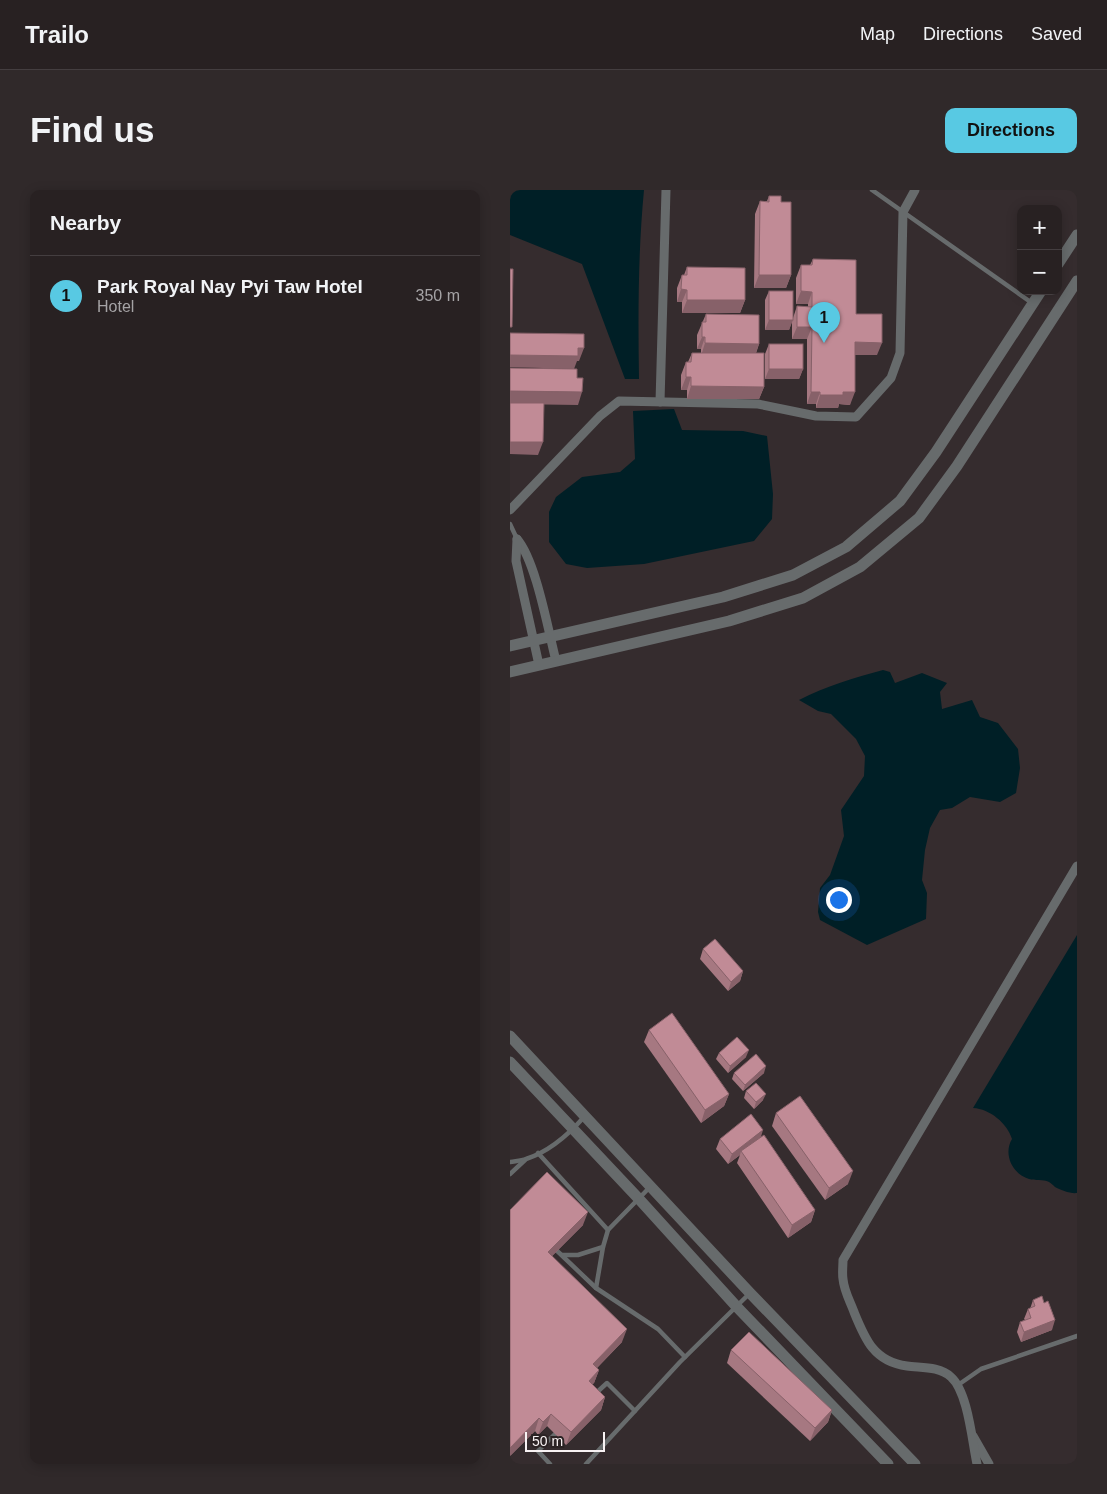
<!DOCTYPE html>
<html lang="en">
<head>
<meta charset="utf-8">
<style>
  :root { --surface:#282122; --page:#30292a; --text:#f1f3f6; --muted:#a5a3a5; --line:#443e40; --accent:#58c9e3 }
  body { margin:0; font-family:Arial,sans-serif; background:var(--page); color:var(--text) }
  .controls { position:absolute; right:15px; top:15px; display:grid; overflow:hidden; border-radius:10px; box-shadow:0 2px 12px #0003 }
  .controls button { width:45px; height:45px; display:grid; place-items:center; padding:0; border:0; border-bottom:1px solid var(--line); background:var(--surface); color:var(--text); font:25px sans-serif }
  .scale { position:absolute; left:15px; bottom:12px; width:80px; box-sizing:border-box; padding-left:5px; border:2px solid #f8f2f3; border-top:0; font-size:14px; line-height:18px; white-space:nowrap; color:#f8f2f3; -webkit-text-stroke:4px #2b2324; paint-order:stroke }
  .you { position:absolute; left:328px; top:709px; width:18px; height:18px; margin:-12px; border:4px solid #fff; border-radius:50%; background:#1a73e8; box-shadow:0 0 0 8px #1a73e833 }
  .badge { display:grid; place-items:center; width:32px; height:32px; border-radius:50%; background:var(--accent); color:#111; font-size:16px; font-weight:700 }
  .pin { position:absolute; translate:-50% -41px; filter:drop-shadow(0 1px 2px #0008) }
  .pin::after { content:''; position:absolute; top:26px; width:18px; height:15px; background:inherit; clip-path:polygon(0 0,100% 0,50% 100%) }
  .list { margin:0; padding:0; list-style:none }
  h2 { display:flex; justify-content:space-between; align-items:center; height:65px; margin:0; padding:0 20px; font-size:21px }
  h2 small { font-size:16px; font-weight:400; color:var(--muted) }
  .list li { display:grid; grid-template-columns:32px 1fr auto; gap:15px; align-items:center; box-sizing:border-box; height:80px; padding:0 20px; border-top:1px solid var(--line) }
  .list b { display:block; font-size:19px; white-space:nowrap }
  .list p { margin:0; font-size:16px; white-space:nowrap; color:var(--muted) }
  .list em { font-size:16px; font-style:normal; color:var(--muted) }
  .map { position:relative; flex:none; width:567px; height:1274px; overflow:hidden; border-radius:10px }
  header { display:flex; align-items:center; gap:30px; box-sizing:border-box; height:70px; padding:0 25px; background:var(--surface); border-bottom:1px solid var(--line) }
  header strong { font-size:24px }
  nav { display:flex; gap:28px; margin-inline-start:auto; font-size:18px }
  .intro { display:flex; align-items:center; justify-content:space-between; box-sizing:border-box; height:120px; padding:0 30px }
  h1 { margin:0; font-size:35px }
  .button { padding:12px 22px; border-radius:10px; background:var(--accent); color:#111; font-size:18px; font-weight:700 }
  main { display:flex; gap:30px; padding:0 30px }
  aside { flex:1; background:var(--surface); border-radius:10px; box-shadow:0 2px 12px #0003 }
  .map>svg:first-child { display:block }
  .water { fill:#001f26 }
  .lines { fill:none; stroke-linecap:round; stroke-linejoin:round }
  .service { stroke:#676b6c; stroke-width:4.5 }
  .minor { stroke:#676b6c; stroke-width:9 }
  .tertiary { stroke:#676b6c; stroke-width:11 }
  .wall { fill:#a67881 }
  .shaded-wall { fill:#876169 }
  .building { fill:#c18b96; stroke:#876169 }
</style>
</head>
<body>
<header>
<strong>Trailo</strong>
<nav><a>Map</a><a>Directions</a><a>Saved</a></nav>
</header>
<div class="intro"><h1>Find us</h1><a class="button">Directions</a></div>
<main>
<aside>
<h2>Nearby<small></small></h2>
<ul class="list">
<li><span class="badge">1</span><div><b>Park Royal Nay Pyi Taw Hotel</b><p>Hotel</p></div><em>350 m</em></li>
</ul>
</aside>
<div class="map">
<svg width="567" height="1274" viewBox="0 0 567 1274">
  <rect width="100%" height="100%" fill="#352c2e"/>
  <g class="water">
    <path d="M 0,0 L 134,0 C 128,63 128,125 129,189 L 115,189 L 72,74 L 0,45 Z"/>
    <path d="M 164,219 L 172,240 L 233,241 L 257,246 L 263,304 L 262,329 L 244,351 L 134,374 L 77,378 L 56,374 L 39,352 L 39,322 L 46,307 L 72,287 L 110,282 L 125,269 L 123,221 Z"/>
    <path d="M 373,480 L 380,482 L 385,493 L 412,483 L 437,493 L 430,502 L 432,519 L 462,510 L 470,527 L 488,533 L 508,559 L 510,578 L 506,603 L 490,612 L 460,607 L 442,618 L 430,620 L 420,638 L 415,660 L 412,690 L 417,703 L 416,729 L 357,755 L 310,730 L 308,722 L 310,698 L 320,685 L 334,646 L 331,620 L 354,586 L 355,566 L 346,549 L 321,524 L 308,521 L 289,510 C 316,496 344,488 373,480 Z"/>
    <path d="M 567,745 L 567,1003 C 561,1004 550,1000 545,997 C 543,995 541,993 539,992 C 533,989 525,991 519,989 C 502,984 493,964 502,949 C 497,933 480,919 463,918 Z"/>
  </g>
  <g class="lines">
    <g class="service">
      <path d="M 362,0 L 522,113"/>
      <path d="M 0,334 L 7,349"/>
      <path d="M 28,963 L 98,1040"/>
      <path d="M 0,972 C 5,971 11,971 16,969 C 38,962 59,944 74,927"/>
      <path d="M 0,984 L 15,970"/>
      <path d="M 43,1057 L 86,1098 L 148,1139 L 175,1167"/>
      <path d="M 52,1065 L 68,1065 L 93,1057"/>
      <path d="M 86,1098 L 93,1057 L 98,1040 L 140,997"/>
      <path d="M 448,1195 L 471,1179 L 567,1146"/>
      <path d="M 85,1204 L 97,1193 L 125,1221"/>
      <path d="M 40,1274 L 28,1261 L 49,1240"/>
      <path d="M 76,1274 L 170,1172 L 239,1104"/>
    </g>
    <g class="minor">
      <path d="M 150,212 L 156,0"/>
      <path d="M 0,320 L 90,226 L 109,211 L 248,214 L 306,226 L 346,227 L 381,188 L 390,163 L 393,22 L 405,0"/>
      <path d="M 7,349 C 26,371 38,440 46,471"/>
      <path d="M 7,349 L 6,371 L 29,475"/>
      <path d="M 463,1246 L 479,1274"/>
      <path d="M 467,1274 C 462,1251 458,1202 441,1187 C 429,1176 411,1178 397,1176 C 364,1172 355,1149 344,1122 C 340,1111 334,1101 333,1089 C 332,1083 333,1076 333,1070 L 567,676"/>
    </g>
    <g class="tertiary">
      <path d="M 548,74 L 567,45"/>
      <path d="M 0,456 L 213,407 L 283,385 L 336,357 L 390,311 L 426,262 L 531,101"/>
      <path d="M 0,482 L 219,431 L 293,408 L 350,377 L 409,328 L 447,276 L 567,91"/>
      <path d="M 0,846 L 240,1103 L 405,1274"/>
      <path d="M 0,872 L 129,1009 L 226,1116 L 378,1274"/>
    </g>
  </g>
  <g class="wall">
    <path d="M 259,6 L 271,12 L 281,85 L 276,98 L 244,98 L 245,24 L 250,11 L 257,11 Z"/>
    <path d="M 303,69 L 346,124 L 367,165 L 345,165 L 340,215 L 329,214 L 328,218 L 306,218 L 306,214 L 297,214 L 297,149 L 282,149 L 282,131 L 279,140 L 255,140 L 255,110 L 259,101 L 283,128 L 287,116 L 298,117 L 298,114 L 286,114 L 286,88 L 291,75 L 300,75 Z"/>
    <path d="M 177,77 L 235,110 L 230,123 L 172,123 L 172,112 L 167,112 L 167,98 L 172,85 L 174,85 Z"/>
    <path d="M 196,124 L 249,154 L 246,163 L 254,197 L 249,209 L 177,209 L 177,200 L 171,200 L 171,185 L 176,172 L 178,172 L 182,163 L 191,163 L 191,159 L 187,159 L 187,145 Z"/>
    <path d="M 259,154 L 293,179 L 289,189 L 255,189 L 255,164 Z"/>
    <path d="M 193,759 L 233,781 L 230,791 L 218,801 L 190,769 Z"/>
    <path d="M 139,840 L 219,904 L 214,916 L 191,933 L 134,852 Z"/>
    <path d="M 209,863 L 236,867 L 218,883 L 206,869 Z"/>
    <path d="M 224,883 L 254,883 L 233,901 L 222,889 Z"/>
    <path d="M 236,901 L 253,910 L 244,919 L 234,908 Z"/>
    <path d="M 266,923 L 338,994 L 315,1010 L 262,936 Z"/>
    <path d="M 250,948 L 305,1020 L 301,1032 L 278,1048 L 227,973 L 230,965 L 218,974 L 206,959 L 210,949 Z"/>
    <path d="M 0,1020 L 73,1035 L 42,1066 L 112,1152 L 87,1178 L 89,1180 L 84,1193 L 82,1194 L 95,1207 L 91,1220 L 56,1255 L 37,1236 L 28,1245 L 25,1241 L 0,1266 Z"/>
    <path d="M 523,1110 L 542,1140 L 511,1152 L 507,1142 L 510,1132 L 515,1130 L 514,1129 L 518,1119 L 520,1119 Z"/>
    <path d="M 221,1160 L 322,1220 L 318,1232 L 300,1251 L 217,1173 Z"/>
  </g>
  <g class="shaded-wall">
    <path d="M 249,85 L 281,85 L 276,98 L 244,98 Z"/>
    <path d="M 171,99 L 177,100 L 172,112 L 167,112 Z"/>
    <path d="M 291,101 L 302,102 L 298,114 L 286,114 Z"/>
    <path d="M 177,110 L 235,110 L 230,123 L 172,123 Z"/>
    <path d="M 259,130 L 283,130 L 279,140 L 255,140 Z"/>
    <path d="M 287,137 L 302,137 L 297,149 L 282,149 Z"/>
    <path d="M 192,147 L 195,147 L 191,159 L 187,159 Z"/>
    <path d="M 345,152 L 372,153 L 367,165 L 341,165 Z"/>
    <path d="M 195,153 L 249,154 L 245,166 L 191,166 Z"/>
    <path d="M 68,158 L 74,158 L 69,171 L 67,171 L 64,179 L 0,177 L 0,165 Z"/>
    <path d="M 259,179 L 293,179 L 289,189 L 255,189 Z"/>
    <path d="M 176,187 L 181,187 L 177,200 L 171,200 Z"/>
    <path d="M 181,196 L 254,197 L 249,209 L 177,209 Z"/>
    <path d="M 0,201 L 72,202 L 68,215 L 0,214 Z"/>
    <path d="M 301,202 L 310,202 L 306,214 L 297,214 Z"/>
    <path d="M 333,202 L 345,202 L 340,215 L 329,214 L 328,218 L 306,218 L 310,205 Z"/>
    <path d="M 0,252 L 33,252 L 28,265 L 0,264 Z"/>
    <path d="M 233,781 L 230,791 L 218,801 L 221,792 Z"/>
    <path d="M 239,860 L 236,867 L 218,883 L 220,876 Z"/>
    <path d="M 256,876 L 254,883 L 233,901 L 235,895 Z"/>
    <path d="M 219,904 L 214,916 L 191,933 L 195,920 Z"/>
    <path d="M 256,904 L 253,910 L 244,919 L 246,912 Z"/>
    <path d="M 253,940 L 250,950 L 231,961 L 230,965 L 218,974 L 222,964 Z"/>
    <path d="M 343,981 L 338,994 L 315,1010 L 319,998 Z"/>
    <path d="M 305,1020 L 301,1032 L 278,1048 L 282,1035 Z"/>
    <path d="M 78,1022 L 73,1035 L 33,1075 L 38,1062 Z"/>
    <path d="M 545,1130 L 542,1140 L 511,1152 L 514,1142 Z"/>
    <path d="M 117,1139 L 112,1152 L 78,1187 L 83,1174 Z"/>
    <path d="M 89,1180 L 84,1193 L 74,1203 L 79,1191 Z"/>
    <path d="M 95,1207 L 91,1220 L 56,1255 L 61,1242 Z"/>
    <path d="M 322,1220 L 318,1232 L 300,1251 L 305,1238 Z"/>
    <path d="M 41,1224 L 37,1236 L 28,1245 L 33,1232 Z"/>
    <path d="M 29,1228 L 25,1241 L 0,1266 L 0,1258 Z"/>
  </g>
  <g class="building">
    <path d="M 259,6 L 271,6 L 271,12 L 281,12 L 281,85 L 249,85 L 250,11 L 259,12 Z"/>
    <path d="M 303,69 L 346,70 L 346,124 L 372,124 L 372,153 L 345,152 L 345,202 L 333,202 L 333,205 L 310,205 L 310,202 L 301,202 L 302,137 L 287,137 L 287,116 L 302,117 L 302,102 L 291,101 L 291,75 L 302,75 Z"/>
    <path d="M 177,77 L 235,78 L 235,110 L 177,110 L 177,100 L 171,99 L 172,85 L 177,85 Z"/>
    <path d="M 0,79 L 3,79 L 2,137 L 0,137 Z"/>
    <rect x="259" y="101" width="24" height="29"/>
    <path d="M 196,124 L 249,125 L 249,154 L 195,153 L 195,147 L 192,147 L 192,132 L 196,132 Z"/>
    <path d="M 0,143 L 74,144 L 74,158 L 68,158 L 68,166 L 0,165 Z"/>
    <rect x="259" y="154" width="34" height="25"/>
    <path d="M 182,163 L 254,163 L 254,197 L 181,196 L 181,187 L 176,187 L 176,172 L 181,172 Z"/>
    <path d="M 0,178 L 67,179 L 67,188 L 73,188 L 72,202 L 0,201 Z"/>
    <path d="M 0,213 L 34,213 L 33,252 L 0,252 Z"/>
    <path d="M 205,749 L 233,781 L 221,792 L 193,759 Z"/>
    <path d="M 162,823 L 219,904 L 195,920 L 139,840 Z"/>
    <path d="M 227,847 L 239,860 L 220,876 L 209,863 Z"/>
    <path d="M 246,864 L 256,876 L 235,895 L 224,883 Z"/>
    <path d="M 246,893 L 256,904 L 246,912 L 236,901 Z"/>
    <path d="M 290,906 L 343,981 L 319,998 L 266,923 Z"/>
    <path d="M 241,924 L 253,940 L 222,964 L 210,949 Z"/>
    <path d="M 254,945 L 305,1020 L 282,1035 L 231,961 Z"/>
    <path d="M 37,982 L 78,1022 L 38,1062 L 117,1139 L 83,1174 L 89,1180 L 79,1191 L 95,1207 L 61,1242 L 41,1224 L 33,1232 L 29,1228 L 0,1258 L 0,1020 Z"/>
    <path d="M 532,1106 L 534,1113 L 538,1111 L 545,1130 L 514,1142 L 510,1132 L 521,1128 L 518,1119 L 525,1116 L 523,1110 Z"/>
    <path d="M 239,1142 L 322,1220 L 305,1238 L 221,1160 Z"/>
  </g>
</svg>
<div class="controls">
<button>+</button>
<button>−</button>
</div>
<div class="scale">50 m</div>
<div class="you"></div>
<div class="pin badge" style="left:314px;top:153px">1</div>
</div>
</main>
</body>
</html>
